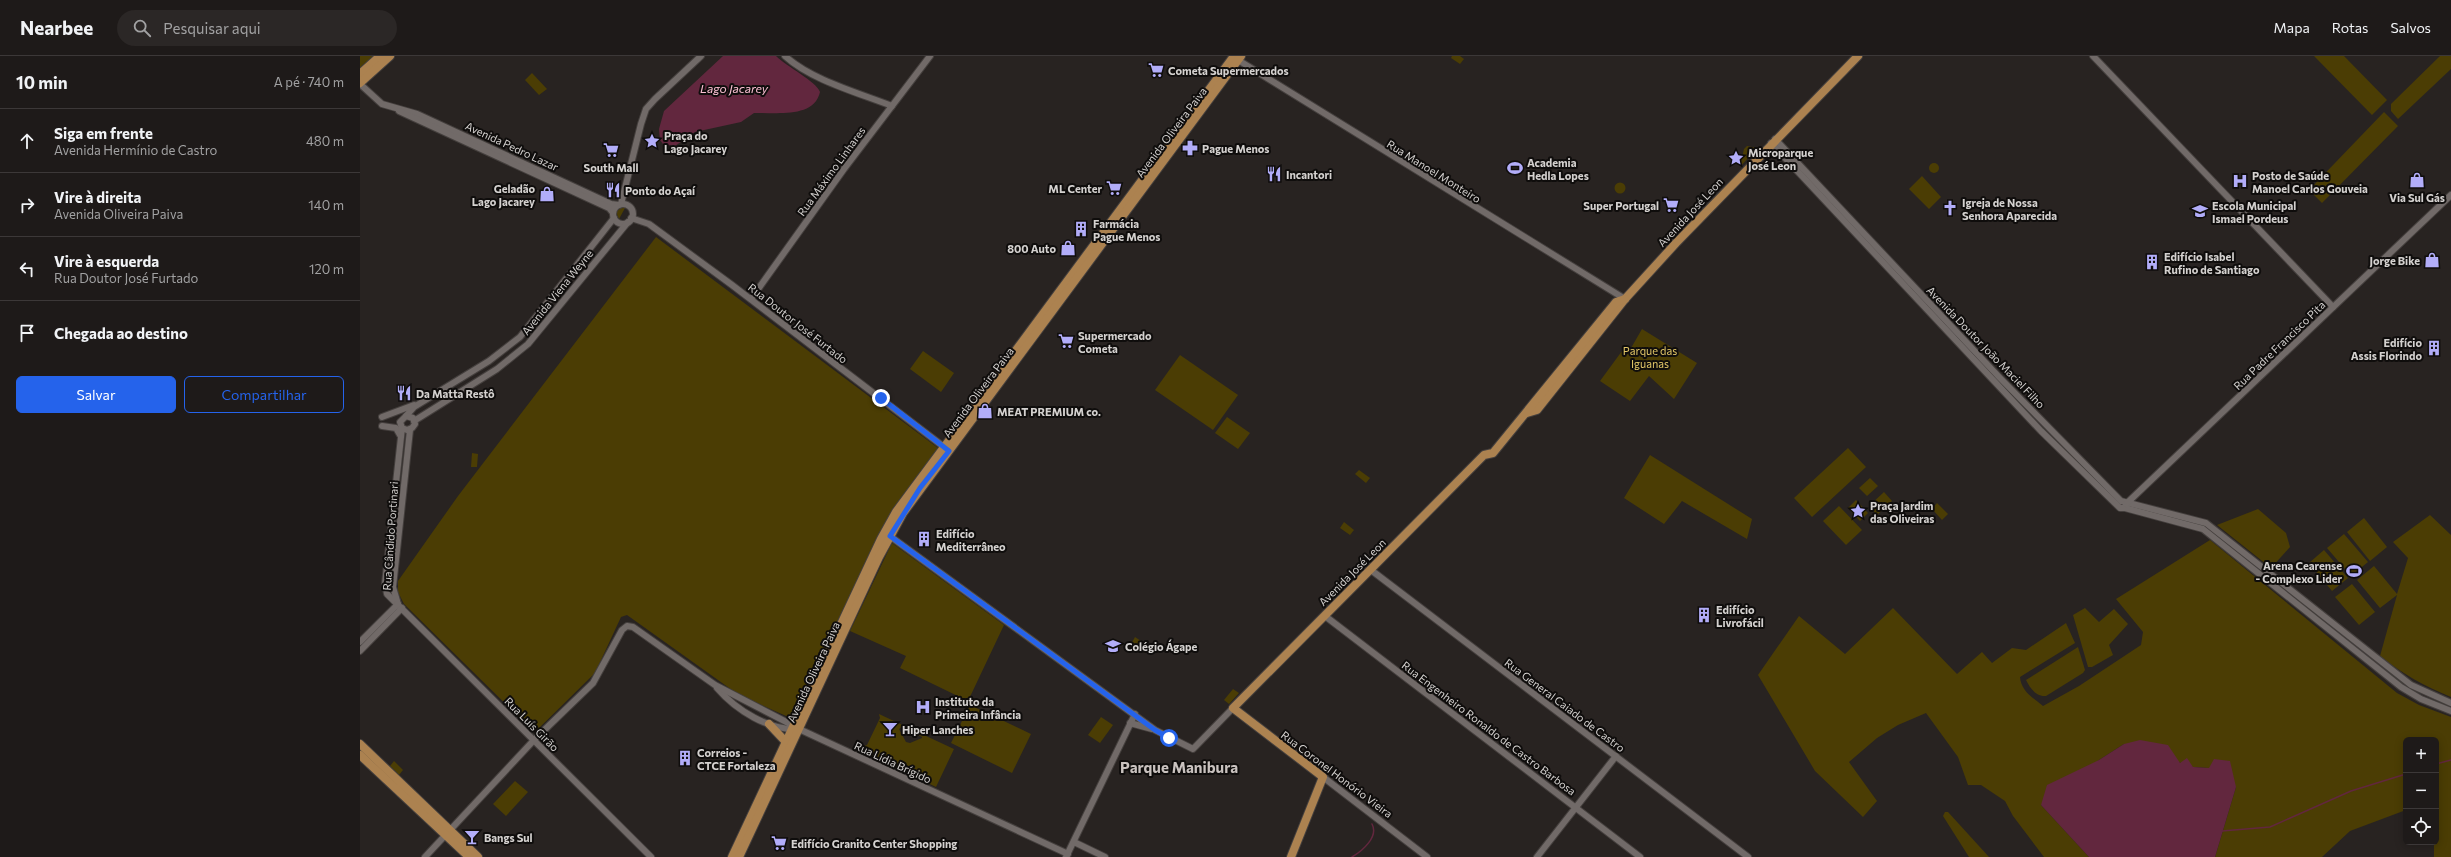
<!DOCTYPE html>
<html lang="pt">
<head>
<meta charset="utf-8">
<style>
  :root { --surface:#1e1a19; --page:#2b2726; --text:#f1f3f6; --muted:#a1a1a2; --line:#3c3838; --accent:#2563eb }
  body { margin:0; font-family:Commissioner,sans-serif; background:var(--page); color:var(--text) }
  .controls { position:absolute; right:12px; bottom:12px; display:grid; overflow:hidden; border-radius:6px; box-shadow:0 2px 10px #0003 }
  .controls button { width:36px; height:36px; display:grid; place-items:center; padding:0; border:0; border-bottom:1px solid var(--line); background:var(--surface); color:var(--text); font:20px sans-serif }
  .stop { position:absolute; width:12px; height:12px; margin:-9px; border:3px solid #2563eb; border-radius:50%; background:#fff }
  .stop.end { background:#2563eb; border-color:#fff; box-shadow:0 1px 4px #0008 }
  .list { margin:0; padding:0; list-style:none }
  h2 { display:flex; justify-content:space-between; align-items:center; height:52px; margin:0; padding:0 16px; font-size:17px }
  h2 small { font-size:13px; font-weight:400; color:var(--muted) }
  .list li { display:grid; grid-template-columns:26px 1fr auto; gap:12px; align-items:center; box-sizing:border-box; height:64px; padding:0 16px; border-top:1px solid var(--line) }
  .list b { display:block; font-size:15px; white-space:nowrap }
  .list p { margin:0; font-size:13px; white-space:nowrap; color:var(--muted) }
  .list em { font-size:13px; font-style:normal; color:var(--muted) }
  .actions { display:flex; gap:8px; padding:12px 16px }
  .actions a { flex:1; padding:9px 0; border:1px solid var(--accent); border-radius:6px; text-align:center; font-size:14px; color:var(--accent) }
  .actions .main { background:var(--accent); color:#fff }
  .icon { flex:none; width:22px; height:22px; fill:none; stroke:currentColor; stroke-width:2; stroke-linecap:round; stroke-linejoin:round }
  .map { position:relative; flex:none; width:2091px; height:801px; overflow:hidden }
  header { display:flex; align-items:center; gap:24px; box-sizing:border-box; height:56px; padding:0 20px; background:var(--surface); border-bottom:1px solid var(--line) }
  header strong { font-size:19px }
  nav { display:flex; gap:22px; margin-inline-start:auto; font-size:14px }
  .search { width:280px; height:36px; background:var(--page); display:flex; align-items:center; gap:10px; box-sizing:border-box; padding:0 14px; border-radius:22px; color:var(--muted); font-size:15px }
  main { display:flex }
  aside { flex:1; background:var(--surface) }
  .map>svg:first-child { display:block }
  .green { fill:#4b3d04; fill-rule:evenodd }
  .water { fill:#62273e }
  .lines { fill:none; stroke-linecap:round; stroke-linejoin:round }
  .stream { stroke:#62273e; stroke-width:1.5 }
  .minor-casing { stroke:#443f3d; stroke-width:8 }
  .major-casing { stroke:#443f3d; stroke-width:10 }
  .minor { stroke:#716a68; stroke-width:6 }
  .major { stroke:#ac8250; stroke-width:8 }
  .route { stroke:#2563eb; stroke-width:5 }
  .labels { text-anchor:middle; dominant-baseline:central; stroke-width:4; stroke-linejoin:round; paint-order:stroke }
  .poi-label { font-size:11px; font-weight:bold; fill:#d4d1cf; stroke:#0f0d0c; text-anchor:start }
  .street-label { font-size:11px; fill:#d4d1cf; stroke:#0f0d0c }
  .park-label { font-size:11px; fill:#e3c767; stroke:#0f0d0c }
  .water-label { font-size:12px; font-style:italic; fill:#fbc0d3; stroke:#0f0d0c }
  .district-label { font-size:15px; font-weight:bold; fill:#c9c2bf; stroke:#0f0d0c }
</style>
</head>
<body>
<header>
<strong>Nearbee</strong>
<div class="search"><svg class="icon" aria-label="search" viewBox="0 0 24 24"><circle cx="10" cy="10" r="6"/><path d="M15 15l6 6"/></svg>Pesquisar aqui</div>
<nav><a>Mapa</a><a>Rotas</a><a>Salvos</a></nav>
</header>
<main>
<aside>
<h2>10 min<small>A pé · 740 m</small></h2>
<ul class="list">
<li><svg class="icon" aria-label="ahead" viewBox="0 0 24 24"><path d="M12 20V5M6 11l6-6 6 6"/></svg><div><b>Siga em frente</b><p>Avenida Hermínio de Castro</p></div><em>480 m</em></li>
<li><svg class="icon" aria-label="right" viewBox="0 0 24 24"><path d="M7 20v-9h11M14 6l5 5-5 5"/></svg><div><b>Vire à direita</b><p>Avenida Oliveira Paiva</p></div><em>140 m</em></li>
<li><svg class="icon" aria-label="left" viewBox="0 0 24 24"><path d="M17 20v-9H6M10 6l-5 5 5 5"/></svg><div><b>Vire à esquerda</b><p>Rua Doutor José Furtado</p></div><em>120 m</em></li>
<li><svg class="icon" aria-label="arrive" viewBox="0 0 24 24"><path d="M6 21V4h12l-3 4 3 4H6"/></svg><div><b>Chegada ao destino</b></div></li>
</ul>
<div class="actions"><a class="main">Salvar</a><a>Compartilhar</a></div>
</aside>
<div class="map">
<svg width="2091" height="801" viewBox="0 0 2091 801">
  <rect width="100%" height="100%" fill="#282321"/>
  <g class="green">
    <path d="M 0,0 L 14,0 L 0,12 Z"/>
    <path d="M 1092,0 L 1100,0 L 1104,3 L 1100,8 L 1091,2 Z"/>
    <path d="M 1954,0 L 1984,0 L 2027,44 L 2012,59 Z"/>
    <path d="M 2080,0 L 2091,0 L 2091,13 L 2038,63 L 2031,55 L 2031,48 Z"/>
    <path d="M 172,17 L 187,33 L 179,39 L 165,24 Z"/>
    <path d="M 2024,56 L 2038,70 L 1962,147 L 1949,134 Z"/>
    <path d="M 1387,90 L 1397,92 L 1380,111 L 1384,93 Z"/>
    <circle cx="1574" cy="112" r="5"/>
    <path d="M 1562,120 L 1581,141 L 1569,153 L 1549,133 Z"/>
    <circle cx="1260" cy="132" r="5.5"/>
    <path d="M 262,151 L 265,152 L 259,163 L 256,156 Z"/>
    <path d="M 296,181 L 578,392 L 539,445 L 433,663 L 379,639 L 267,559 L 261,561 L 235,617 L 177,674 L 173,675 L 44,548 L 38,536 L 38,525 L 98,440 Z"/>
    <path d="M 1282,273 L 1337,307 L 1314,343 L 1289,320 L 1270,345 L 1240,325 L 1262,295 L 1267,299 Z"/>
    <path d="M 563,295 L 594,317 L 581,336 L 550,313 Z"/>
    <path d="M 820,299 L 878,339 L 853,374 L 795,334 Z"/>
    <path d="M 867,361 L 890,377 L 878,393 L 855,377 Z"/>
    <path d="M 1488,392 L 1506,411 L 1452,461 L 1434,442 Z"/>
    <path d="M 112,397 L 118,398 L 117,411 L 111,411 Z"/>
    <path d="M 1290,399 L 1392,463 L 1387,483 L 1322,445 L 1304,468 L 1264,442 Z"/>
    <path d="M 999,414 L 1010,422 L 1006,427 L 995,418 Z"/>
    <path d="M 1510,422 L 1518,430 L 1507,440 L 1499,432 Z"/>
    <path d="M 1524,436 L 1532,445 L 1517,459 L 1509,450 Z"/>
    <path d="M 1496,444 L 1508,457 L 1500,465 L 1488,452 Z"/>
    <path d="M 1577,447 L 1588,458 L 1582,464 L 1572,453 Z"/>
    <path d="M 1479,450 L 1502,474 L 1486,489 L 1463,465 Z"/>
    <path d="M 1898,453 L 1926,477 L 1930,491 L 1911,512 L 1857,469 Z"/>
    <path d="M 2070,459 L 2091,479 L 2091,641 C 2064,630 2043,618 2020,600 L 2037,539 L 2020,552 L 1997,524 L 2014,510 L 2037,538 L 2048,502 L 2033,486 Z"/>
    <path d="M 2004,462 L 2027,491 L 2010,505 L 1987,476 Z"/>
    <path d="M 984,466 L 994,474 L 990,479 L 980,472 Z"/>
    <path d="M 1984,478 L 2008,506 L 1991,520 L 1967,492 Z"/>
    <path d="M 1850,484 L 2037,637 L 2059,649 L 2091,661 L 2091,801 L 2074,801 L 2074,786 L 2076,786 L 2076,684 L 2046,684 L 2046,754 L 1990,775 L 1962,801 L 1855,801 L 1876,731 L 1849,712 L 1833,711 L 1764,688 L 1739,704 L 1681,749 L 1729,801 L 1684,801 L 1653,760 L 1645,745 L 1621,729 L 1608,729 L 1598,701 L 1566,657 L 1538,669 L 1517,682 L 1489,706 L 1517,745 L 1503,761 L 1455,715 L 1398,619 L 1439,560 L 1485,598 L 1533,552 L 1597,618 L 1622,596 L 1632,607 L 1652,592 L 1666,594 L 1706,567 L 1715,587 L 1660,621 C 1661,635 1673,642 1683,650 L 1719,630 L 1781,589 L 1783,576 L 1756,543 Z"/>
    <path d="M 532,487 L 644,569 L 608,645 L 540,612 L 546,600 L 490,575 Z"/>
    <path d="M 1964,494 L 1988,522 L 1972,535 L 1949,507 Z"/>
    <path d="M 1992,528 L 2015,556 L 1999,569 L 1975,541 Z"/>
    <path d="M 1725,552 L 1739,566 L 1754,553 L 1768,568 L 1749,589 L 1753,599 L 1732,611 L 1728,611 L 1713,559 Z"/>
    <path d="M 775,581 L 790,591 L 785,597 L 771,588 Z"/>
    <path d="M 1718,591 L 1725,614 L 1723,617 L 1686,640 C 1676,641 1670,632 1666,624 Z"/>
    <path d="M 873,633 L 879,637 L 869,648 L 864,644 Z"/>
    <path d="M 610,649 L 671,678 L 652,717 L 591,687 Z"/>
    <path d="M 519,658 L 594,693 L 576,731 L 512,700 L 501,697 L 502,691 L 507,689 L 520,662 ZM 542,671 L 562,681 L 562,682 L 550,687 L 546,686 L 539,673 Z"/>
    <path d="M 741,661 L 753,669 L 740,687 L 728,679 Z"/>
    <path d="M 34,705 L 43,714 L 39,719 L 30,710 Z"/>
    <path d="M 155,725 L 168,736 L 146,760 L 133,748 Z"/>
    <path d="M 1585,756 L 1588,756 L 1629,801 L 1609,801 L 1583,760 Z"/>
  </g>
  <g class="water">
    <path d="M 363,0 L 416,0 C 426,10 457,26 460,36 C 454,63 415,56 394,57 L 381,66 L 335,76 L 315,90 L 303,88 L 300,84 L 299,73 L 304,55 Z"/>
    <path d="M 1780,684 L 1808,689 L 1820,707 L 1827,702 L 1833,711 L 1849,712 L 1854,703 L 1870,705 L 1876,731 L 1855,801 L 1729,801 L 1681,749 L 1687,729 L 1739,704 L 1764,688 Z"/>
  </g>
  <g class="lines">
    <g class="stream">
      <path d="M 2076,708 L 2091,704"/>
      <path d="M 1862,775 L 1910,771 L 1991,735 L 2046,718"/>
      <path d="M 992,801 C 1002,795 1019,781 1012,768"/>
    </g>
    <defs>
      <g id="minor">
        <path d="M 425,0 C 451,24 499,37 532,50"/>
        <path d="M 1733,0 L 1973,251"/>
        <path d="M 877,1 L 878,4 L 1265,243"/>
        <path d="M 0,28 L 22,48 L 57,58 L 251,148 L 259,149"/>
        <path d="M 39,55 L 249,152 L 253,157"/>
        <path d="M 1415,83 L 1640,322 L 1761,445 L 1846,467 L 2051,629 L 2091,647"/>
        <path d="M 1411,87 L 1681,375 L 1760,452 L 1765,452 L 1843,473 L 2041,631 L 2061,643 L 2091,655"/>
        <path d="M 261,148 L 281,68 L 286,53 L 295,43 L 341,0"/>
        <circle cx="263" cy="158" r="10"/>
        <path d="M 271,162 L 289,168 L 372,229 L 588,394"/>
        <path d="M 391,243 L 484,113 L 570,0"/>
        <path d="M 46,360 L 54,351 L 129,305 L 160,281 L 254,162"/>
        <path d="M 22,361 L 54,349"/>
        <path d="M 54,365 L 137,313 L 168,288 L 268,166"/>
        <path d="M 22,370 L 36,372 L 40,379"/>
        <path d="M 42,372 L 47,374 L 52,372 L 55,368 L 53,362 L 46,360 L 40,366 L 42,372 L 25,528 L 27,538 L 291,801"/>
        <path d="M 1766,448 L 2091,139"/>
        <path d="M 527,478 L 795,674 L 833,693 L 873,652"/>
        <path d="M 1011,514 L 1388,801"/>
        <path d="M 38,548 L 33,531 L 50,374"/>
        <path d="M 965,560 L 1280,801"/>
        <path d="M 0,586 L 38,548"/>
        <path d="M 0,595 L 42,552"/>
        <path d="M 357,632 C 376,654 409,675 439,673 L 708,798"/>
        <path d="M 770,667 L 792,673"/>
        <path d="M 963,721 L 1067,801"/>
        <path d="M 714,786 L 745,801"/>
        <path d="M 65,801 L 174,684 L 233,627 L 262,574 L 267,570 L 273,571 L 355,629 L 434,670"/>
        <path d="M 706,801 L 775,658"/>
        <path d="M 1177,801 L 1256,700"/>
      </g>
      <g id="major">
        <path d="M 0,18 L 20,0"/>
        <path d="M 0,27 L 30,0"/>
        <path d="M 1167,357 L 1177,354 L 1265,243 L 1316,187 L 1498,0"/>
        <path d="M 409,668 L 426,686"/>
        <path d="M 0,688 L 118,801"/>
        <path d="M 0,699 L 109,801"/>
        <path d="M 372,801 L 521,483 L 536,456 L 874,0"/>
        <path d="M 379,801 L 519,501 L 543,457 L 881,0"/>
        <path d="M 931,801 L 963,721 L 873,652 L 1124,399 L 1133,397 L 1256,246 L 1265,243"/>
      </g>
    </defs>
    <use href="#minor" class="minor-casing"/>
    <use href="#major" class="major-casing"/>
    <use href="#minor" class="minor"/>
    <use href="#major" class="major"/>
  </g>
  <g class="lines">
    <path class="route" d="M 521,342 L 589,395 L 560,432 L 530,480 L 795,674 L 809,682"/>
  </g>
  <defs>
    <symbol id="supermarket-bare" viewBox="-9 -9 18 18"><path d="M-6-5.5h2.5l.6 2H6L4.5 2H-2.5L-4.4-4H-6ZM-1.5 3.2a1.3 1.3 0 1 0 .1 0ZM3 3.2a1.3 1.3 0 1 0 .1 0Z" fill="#b2adf9" stroke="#0f0d0c" stroke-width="2.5" paint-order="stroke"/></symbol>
    <symbol id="sight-bare" viewBox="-9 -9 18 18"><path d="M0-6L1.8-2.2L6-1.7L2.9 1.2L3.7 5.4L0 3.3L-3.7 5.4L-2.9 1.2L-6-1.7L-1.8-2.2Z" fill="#b2adf9" stroke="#0f0d0c" stroke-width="2.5" paint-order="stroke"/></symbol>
    <symbol id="pharmacy-bare" viewBox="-9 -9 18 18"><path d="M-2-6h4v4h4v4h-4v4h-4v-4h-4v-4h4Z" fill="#b2adf9" stroke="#0f0d0c" stroke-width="2.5" paint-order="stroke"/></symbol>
    <symbol id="stadium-bare" viewBox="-9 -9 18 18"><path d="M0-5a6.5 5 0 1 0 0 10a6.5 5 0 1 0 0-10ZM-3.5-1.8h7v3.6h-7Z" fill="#b2adf9" stroke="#0f0d0c" stroke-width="2.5" paint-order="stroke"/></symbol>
    <symbol id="restaurant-bare" viewBox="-9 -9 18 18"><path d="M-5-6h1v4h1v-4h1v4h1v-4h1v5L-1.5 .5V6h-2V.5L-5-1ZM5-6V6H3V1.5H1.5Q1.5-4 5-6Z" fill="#b2adf9" stroke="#0f0d0c" stroke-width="2.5" paint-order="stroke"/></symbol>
    <symbol id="shop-bare" viewBox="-9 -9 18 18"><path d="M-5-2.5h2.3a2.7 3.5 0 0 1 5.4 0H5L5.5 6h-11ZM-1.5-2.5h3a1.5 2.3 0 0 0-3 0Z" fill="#b2adf9" stroke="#0f0d0c" stroke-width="2.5" paint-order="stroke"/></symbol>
    <symbol id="hospital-bare" viewBox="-9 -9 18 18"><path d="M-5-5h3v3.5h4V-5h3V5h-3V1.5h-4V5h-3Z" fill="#b2adf9" stroke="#0f0d0c" stroke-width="2.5" paint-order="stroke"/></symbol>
    <symbol id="church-bare" viewBox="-9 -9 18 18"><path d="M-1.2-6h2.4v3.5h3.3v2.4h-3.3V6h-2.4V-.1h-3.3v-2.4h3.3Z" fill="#b2adf9" stroke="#0f0d0c" stroke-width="2.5" paint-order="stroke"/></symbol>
    <symbol id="school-bare" viewBox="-9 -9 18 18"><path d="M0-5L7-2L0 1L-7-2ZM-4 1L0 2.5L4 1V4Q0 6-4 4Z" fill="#b2adf9" stroke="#0f0d0c" stroke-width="2.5" paint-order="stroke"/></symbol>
    <symbol id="building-bare" viewBox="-9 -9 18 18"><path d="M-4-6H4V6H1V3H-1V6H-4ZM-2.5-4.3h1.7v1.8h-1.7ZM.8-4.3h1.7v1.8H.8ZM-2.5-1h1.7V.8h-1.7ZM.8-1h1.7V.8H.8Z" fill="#b2adf9" stroke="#0f0d0c" stroke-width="2.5" paint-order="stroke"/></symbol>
    <symbol id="bar-bare" viewBox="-9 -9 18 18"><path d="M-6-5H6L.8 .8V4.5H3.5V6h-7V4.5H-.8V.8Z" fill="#b2adf9" stroke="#0f0d0c" stroke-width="2.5" paint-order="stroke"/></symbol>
  </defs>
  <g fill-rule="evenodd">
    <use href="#supermarket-bare" x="785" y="3" width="22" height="22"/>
    <use href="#sight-bare" x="281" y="74" width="22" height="22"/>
    <use href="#pharmacy-bare" x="819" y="81" width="22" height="22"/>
    <use href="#supermarket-bare" x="240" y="83" width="22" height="22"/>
    <use href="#sight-bare" x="1365" y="91" width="22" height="22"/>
    <use href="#stadium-bare" x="1144" y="101" width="22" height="22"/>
    <use href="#restaurant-bare" x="903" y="107" width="22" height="22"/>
    <use href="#shop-bare" x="2046" y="113" width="22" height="22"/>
    <use href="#hospital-bare" x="1869" y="114" width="22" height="22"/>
    <use href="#supermarket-bare" x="743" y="121" width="22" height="22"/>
    <use href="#restaurant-bare" x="242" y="123" width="22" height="22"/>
    <use href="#shop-bare" x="176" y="127" width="22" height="22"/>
    <use href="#supermarket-bare" x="1300" y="138" width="22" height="22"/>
    <use href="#church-bare" x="1579" y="141" width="22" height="22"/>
    <use href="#school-bare" x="1829" y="144" width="22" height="22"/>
    <use href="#building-bare" x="710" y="162" width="22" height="22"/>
    <use href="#shop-bare" x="697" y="181" width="22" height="22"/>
    <use href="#shop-bare" x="2061" y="193" width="22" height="22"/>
    <use href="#building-bare" x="1781" y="195" width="22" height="22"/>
    <use href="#supermarket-bare" x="695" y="274" width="22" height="22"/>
    <use href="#building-bare" x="2063" y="281" width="22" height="22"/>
    <use href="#restaurant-bare" x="33" y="326" width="22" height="22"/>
    <use href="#shop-bare" x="614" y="344" width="22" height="22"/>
    <use href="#sight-bare" x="1487" y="444" width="22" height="22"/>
    <use href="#building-bare" x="553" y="472" width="22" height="22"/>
    <use href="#stadium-bare" x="1983" y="504" width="22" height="22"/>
    <use href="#building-bare" x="1333" y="548" width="22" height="22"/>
    <use href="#school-bare" x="742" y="579" width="22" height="22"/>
    <use href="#hospital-bare" x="552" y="640" width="22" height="22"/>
    <use href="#bar-bare" x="519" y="662" width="22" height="22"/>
    <use href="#building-bare" x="314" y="691" width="22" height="22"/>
    <use href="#bar-bare" x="101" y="770" width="22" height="22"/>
    <use href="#supermarket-bare" x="408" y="776" width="22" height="22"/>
  </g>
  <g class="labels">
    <g class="poi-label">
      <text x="808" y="14">Cometa Supermercados</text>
      <text x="304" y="79">Praça do<tspan x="304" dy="13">Lago Jacarey</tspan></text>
      <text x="842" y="92">Pague Menos</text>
      <text x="1388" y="96">Microparque<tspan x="1388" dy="13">José Leon</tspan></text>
      <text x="1167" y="106">Academia<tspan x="1167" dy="13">Hedla Lopes</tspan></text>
      <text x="251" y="111" text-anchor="middle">South Mall</text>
      <text x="926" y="118">Incantori</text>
      <text x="1892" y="119">Posto de Saúde<tspan x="1892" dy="13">Manoel Carlos Gouveia</tspan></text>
      <text x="175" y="132" text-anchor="end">Geladão<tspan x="175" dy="13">Lago Jacarey</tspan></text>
      <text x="742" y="132" text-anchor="end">ML Center</text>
      <text x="265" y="134">Ponto do Açaí</text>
      <text x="2057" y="141" text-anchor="middle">Via Sul Gás</text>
      <text x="1602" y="146">Igreja de Nossa<tspan x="1602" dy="13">Senhora Aparecida</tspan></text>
      <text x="1299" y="149" text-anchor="end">Super Portugal</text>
      <text x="1852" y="149">Escola Municipal<tspan x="1852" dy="13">Ismael Pordeus</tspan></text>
      <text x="733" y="167">Farmácia<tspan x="733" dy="13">Pague Menos</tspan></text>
      <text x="696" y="192" text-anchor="end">800 Auto</text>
      <text x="1804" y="200">Edifício Isabel<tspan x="1804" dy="13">Rufino de Santiago</tspan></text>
      <text x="2060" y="204" text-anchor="end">Jorge Bike</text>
      <text x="718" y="279">Supermercado<tspan x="718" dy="13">Cometa</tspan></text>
      <text x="2062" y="286" text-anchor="end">Edifício<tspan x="2062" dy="13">Assis Florindo</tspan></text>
      <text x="56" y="337">Da Matta Restô</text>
      <text x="637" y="355">MEAT PREMIUM co.</text>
      <text x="1510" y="449">Praça Jardim<tspan x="1510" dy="13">das Oliveiras</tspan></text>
      <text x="576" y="477">Edifício<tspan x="576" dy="13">Mediterrâneo</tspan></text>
      <text x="1982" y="509" text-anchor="end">Arena Cearense<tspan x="1982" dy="13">- Complexo Lider</tspan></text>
      <text x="1356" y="553">Edifício<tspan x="1356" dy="13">Livrofácil</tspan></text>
      <text x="765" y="590">Colégio Ágape</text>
      <text x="575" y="645">Instituto da<tspan x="575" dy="13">Primeira Infância</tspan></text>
      <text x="542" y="673">Hiper Lanches</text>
      <text x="337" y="696">Correios -<tspan x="337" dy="13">CTCE Fortaleza</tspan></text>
      <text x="124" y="781">Bangs Sul</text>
      <text x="431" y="787">Edifício Granito Center Shopping</text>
    </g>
    <g class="street-label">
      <text transform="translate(811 76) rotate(-53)">Avenida Oliveira Paiva</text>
      <text transform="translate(152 90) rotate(25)">Avenida Pedro Lazar</text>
      <text transform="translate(471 115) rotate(-54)">Rua Máximo Linhares</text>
      <text transform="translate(1074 115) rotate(32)">Rua Manoel Monteiro</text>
      <text transform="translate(1330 156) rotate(-47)">Avenida José Leon</text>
      <text transform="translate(197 236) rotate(-51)">Avenida Viena Weyne</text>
      <text transform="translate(438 267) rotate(38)">Rua Doutor José Furtado</text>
      <text transform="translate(1919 289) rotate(-44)">Rua Padre Francisco Pita</text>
      <text transform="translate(1626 291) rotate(46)">Avenida Doutor João Maciel Filho</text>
      <text transform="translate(618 336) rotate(-53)">Avenida Oliveira Paiva</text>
      <text transform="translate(30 480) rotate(-86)">Rua Cândido Portinari</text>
      <text transform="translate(992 516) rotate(-45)">Avenida José Leon</text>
      <text transform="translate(453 616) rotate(-65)">Avenida Oliveira Paiva</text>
      <text transform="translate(1205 649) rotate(37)">Rua General Caiado de Castro</text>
      <text transform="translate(172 668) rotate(45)">Rua Luís Girão</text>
      <text transform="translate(1129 672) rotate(37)">Rua Engenheiro Ronaldo de Castro Barbosa</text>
      <text transform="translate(533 706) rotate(25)">Rua Lídia Brígido</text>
      <text transform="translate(977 718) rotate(37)">Rua Coronel Honório Vieira</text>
    </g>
    <g class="park-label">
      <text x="1290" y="294">Parque das<tspan x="1290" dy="13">Iguanas</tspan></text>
    </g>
    <g class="water-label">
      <text x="374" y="32">Lago Jacarey</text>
    </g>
    <g class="district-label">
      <text x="819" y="711">Parque Manibura</text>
    </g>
  </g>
</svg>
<div class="controls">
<button>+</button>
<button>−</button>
<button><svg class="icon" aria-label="locate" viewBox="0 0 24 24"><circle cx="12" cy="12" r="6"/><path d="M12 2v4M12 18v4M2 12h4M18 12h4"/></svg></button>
</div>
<div class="stop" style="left:809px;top:682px"></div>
<div class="stop end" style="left:521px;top:342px"></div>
</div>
</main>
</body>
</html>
